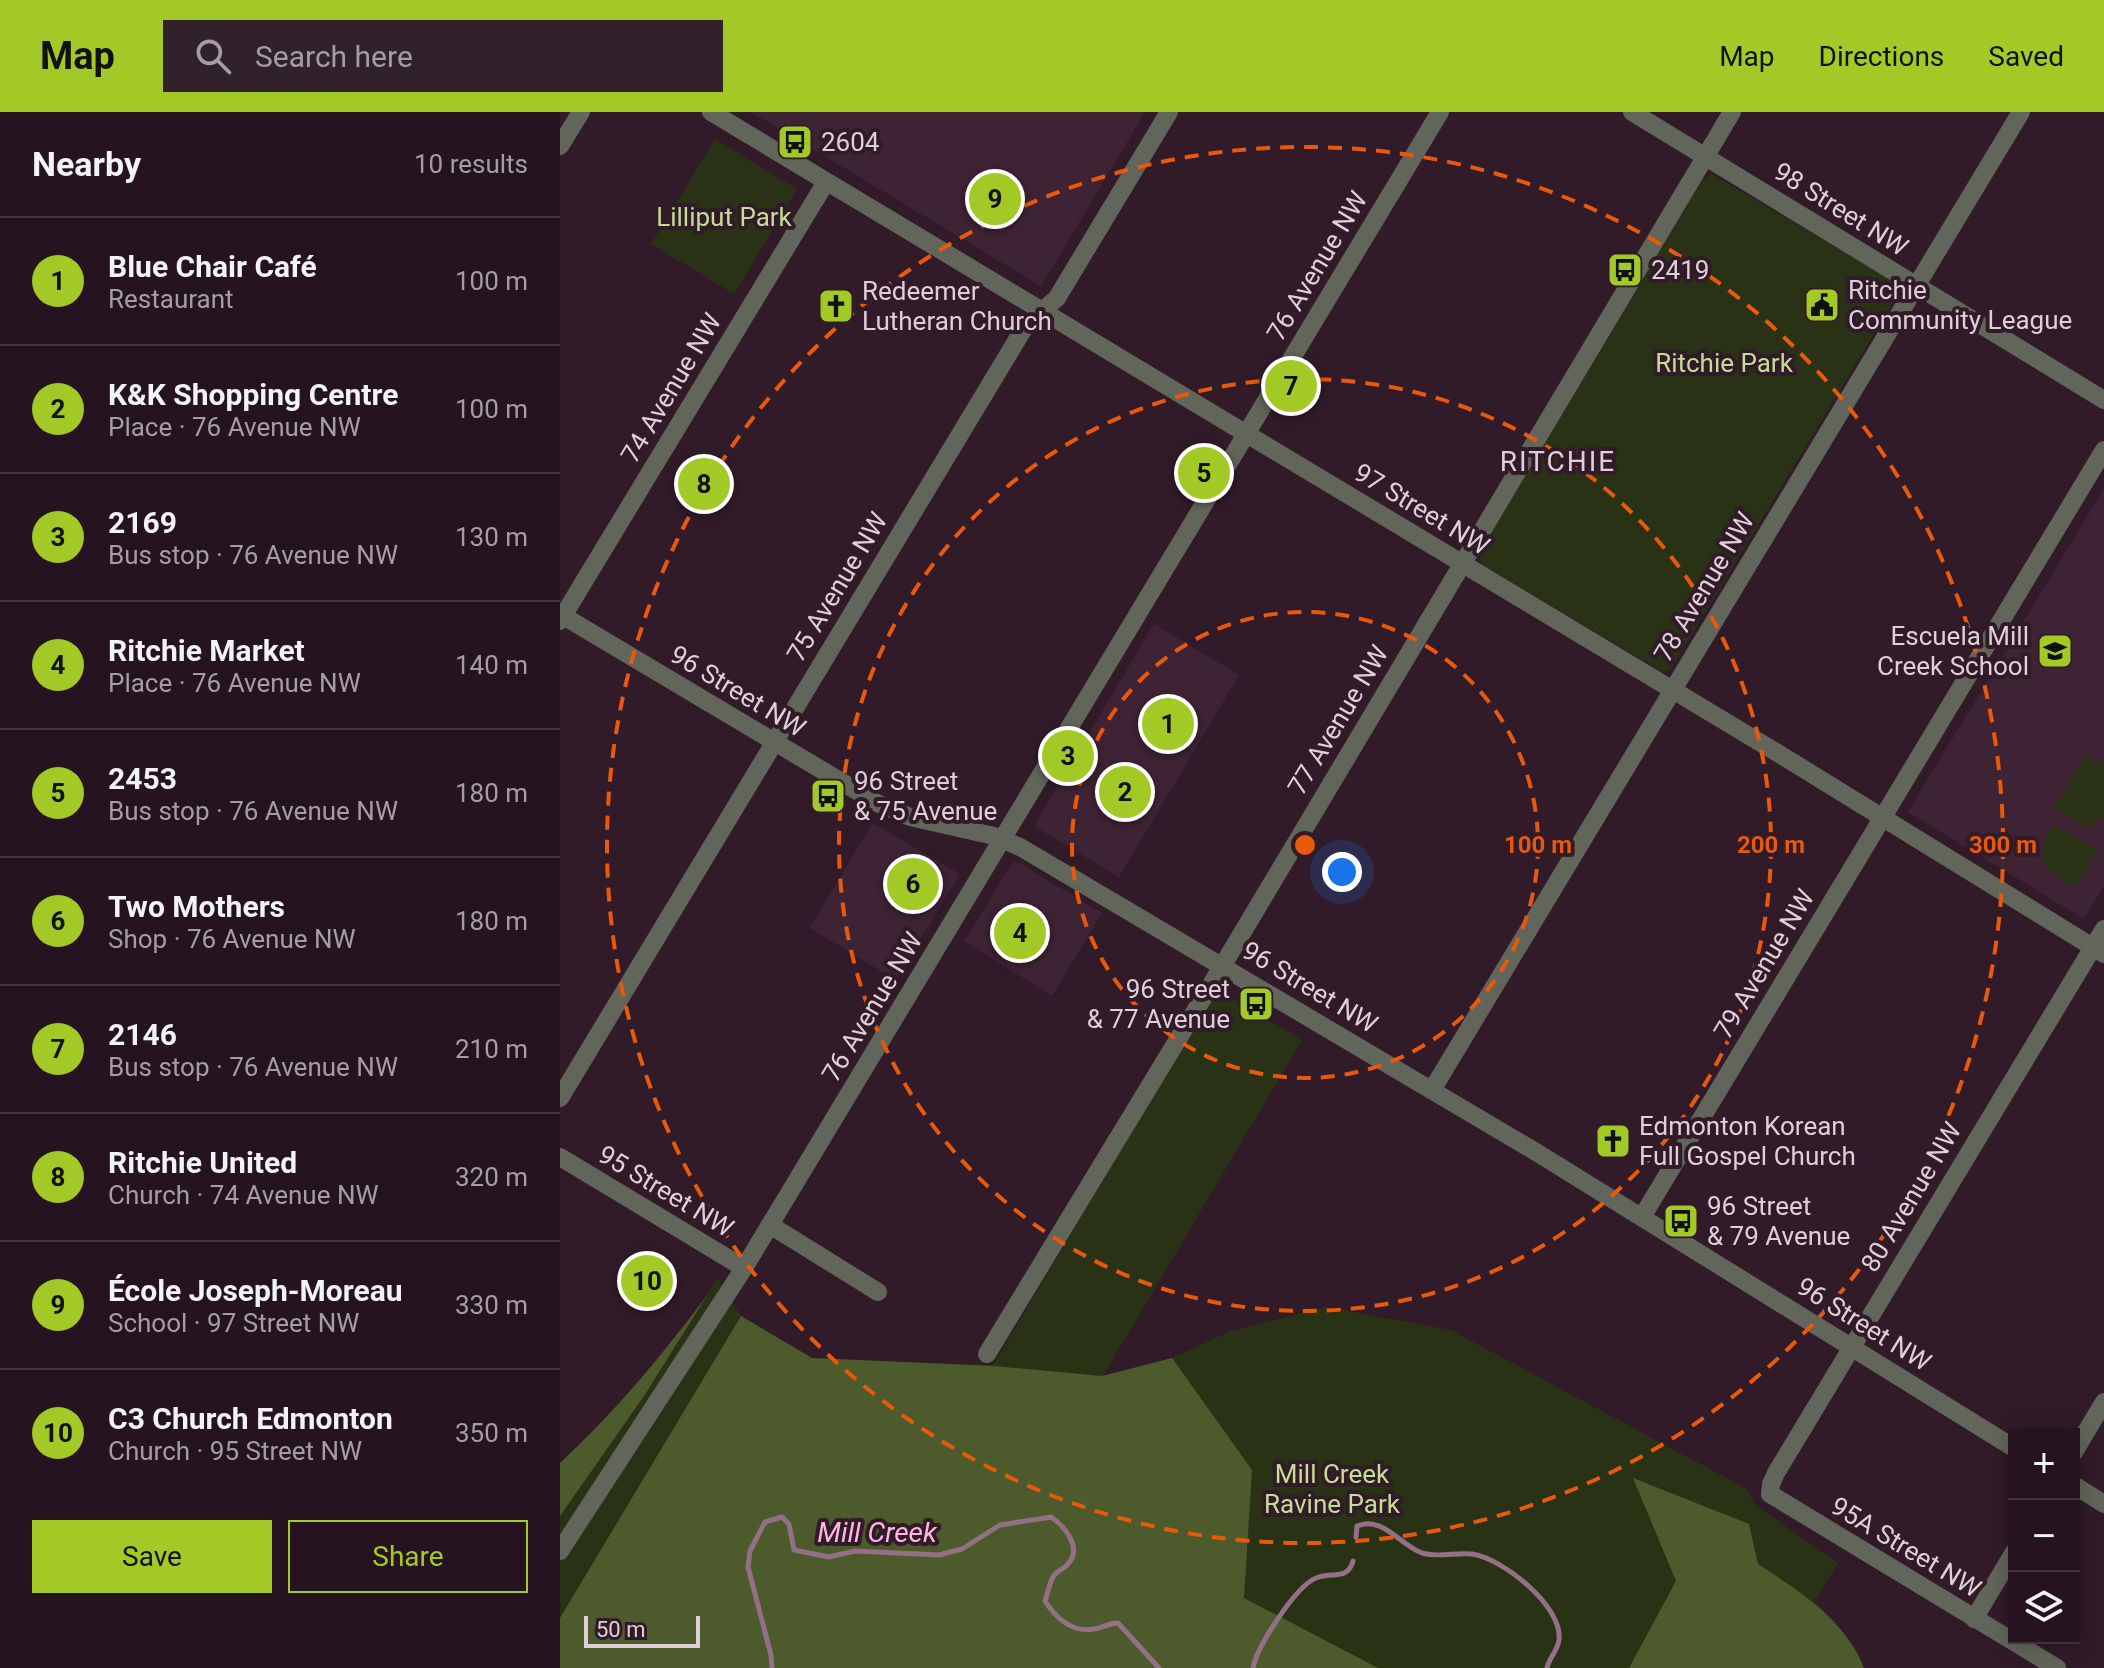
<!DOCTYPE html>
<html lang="en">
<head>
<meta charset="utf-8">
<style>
  :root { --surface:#25141f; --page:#31212c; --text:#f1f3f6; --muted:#a39ea4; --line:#42333d; --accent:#a3c926 }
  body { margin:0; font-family:Roboto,sans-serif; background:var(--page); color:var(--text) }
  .controls { position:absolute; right:24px; bottom:24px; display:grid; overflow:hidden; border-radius:0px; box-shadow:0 4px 20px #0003 }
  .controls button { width:72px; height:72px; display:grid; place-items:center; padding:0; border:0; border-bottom:2px solid var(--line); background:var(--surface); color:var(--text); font:40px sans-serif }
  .scale { position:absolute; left:24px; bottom:20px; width:116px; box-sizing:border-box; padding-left:8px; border:4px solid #dfd0d8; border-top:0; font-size:22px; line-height:28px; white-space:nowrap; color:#dfd0d8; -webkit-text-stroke:6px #311b29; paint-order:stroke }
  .you { position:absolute; left:782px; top:760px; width:28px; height:28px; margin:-20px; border:6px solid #fff; border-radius:50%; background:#1a73e8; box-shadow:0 0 0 12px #1a73e833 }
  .badge { display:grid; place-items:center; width:52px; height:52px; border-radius:50%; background:var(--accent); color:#111; font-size:26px; font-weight:700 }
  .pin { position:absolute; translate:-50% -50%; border:4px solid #fff; box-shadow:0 2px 8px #0006 }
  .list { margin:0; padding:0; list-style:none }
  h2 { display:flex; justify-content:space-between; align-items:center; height:104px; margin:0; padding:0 32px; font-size:34px }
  h2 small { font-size:26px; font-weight:400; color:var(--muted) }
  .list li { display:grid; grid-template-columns:52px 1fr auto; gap:24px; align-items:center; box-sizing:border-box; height:128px; padding:0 32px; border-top:2px solid var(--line) }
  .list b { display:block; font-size:30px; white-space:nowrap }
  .list p { margin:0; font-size:26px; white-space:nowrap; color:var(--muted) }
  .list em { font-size:26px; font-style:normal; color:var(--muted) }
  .actions { display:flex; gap:16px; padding:24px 32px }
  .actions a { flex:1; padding:18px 0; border:2px solid var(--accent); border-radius:0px; text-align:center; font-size:28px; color:var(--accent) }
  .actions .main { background:var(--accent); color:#111 }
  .icon { flex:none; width:44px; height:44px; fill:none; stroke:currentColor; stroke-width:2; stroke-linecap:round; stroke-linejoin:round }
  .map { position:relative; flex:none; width:1544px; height:1556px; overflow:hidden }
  header { display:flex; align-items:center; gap:48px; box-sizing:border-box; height:112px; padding:0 40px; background:var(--accent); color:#111 }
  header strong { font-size:38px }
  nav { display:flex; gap:44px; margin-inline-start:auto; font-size:28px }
  .search { width:560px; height:72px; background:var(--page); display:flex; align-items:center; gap:20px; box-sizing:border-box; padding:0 28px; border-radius:0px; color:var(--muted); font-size:30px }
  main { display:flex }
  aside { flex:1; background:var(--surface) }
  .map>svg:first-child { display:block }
  .built { fill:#3e2334 }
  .green { fill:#2a3215 }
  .forest { fill:#4d5a2c }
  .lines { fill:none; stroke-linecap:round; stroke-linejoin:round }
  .stream { stroke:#937085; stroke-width:5 }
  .minor { stroke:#61655a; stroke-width:18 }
  .ring { fill:none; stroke:#e8590c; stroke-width:4; stroke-dasharray:14 10 }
  .labels { text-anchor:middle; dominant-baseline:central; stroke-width:8; stroke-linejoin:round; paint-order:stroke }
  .poi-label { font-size:26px; fill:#dfd0d8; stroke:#311b29; text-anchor:start }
  .street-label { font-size:26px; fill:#dfd0d8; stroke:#311b29 }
  .park-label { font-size:26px; fill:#c6dd93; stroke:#311b29 }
  .neighbourhood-label { font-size:28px; letter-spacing:2px; fill:#dfd0d8; stroke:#311b29 }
  .water-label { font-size:28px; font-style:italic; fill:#ffb6e2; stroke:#311b29 }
  .centre { fill:#e8590c; stroke:#311b29; stroke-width:4 }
  .ring-label { font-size:24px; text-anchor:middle; font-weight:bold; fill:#e8590c; stroke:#311b29; stroke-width:8; stroke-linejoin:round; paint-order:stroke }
</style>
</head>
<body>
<header>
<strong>Map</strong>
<div class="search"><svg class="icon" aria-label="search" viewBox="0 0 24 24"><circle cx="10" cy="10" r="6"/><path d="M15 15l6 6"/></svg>Search here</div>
<nav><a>Map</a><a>Directions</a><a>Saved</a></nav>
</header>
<main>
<aside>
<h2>Nearby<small>10 results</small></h2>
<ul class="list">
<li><span class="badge">1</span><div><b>Blue Chair Café</b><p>Restaurant</p></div><em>100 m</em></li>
<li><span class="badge">2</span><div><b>K&amp;K Shopping Centre</b><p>Place · 76 Avenue NW</p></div><em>100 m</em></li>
<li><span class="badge">3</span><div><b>2169</b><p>Bus stop · 76 Avenue NW</p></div><em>130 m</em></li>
<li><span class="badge">4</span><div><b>Ritchie Market</b><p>Place · 76 Avenue NW</p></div><em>140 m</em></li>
<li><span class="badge">5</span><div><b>2453</b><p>Bus stop · 76 Avenue NW</p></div><em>180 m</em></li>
<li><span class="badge">6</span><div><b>Two Mothers</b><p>Shop · 76 Avenue NW</p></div><em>180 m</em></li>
<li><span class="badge">7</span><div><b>2146</b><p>Bus stop · 76 Avenue NW</p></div><em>210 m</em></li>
<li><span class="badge">8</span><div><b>Ritchie United</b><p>Church · 74 Avenue NW</p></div><em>320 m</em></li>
<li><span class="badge">9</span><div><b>École Joseph-Moreau</b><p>School · 97 Street NW</p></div><em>330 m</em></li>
<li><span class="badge">10</span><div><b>C3 Church Edmonton</b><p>Church · 95 Street NW</p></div><em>350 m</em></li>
</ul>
<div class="actions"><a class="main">Save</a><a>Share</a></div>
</aside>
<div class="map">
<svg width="1544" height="1556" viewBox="0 0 1544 1556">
  <rect width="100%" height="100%" fill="#311b29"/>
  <g class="built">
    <path d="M 191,0 L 585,0 L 481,174 Z"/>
    <path d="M 1544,377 L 1544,774 L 1524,807 L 1348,700 Z"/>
    <path d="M 594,512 L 679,563 L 559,765 L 474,714 Z"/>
    <path d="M 313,711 L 400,762 L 336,868 L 250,816 Z"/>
    <path d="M 453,750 L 459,751 L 542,801 L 492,884 L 404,829 Z"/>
  </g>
  <g class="green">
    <path d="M 155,27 L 237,77 L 174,182 L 91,132 Z"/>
    <path d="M 1152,62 L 1334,170 L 1338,182 L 1111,557 L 1103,560 L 923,453 L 918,443 L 1143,67 Z"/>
    <path d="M 1526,642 L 1544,652 L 1544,707 L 1539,704 L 1531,717 L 1494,696 Z"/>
    <path d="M 1495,713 L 1538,738 L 1515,776 L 1485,756 L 1483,732 Z"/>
    <path d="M 657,878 L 742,928 L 543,1264 L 612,1246 L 668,1220 L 766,1195 L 891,1218 L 1187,1377 L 1195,1393 L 1278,1451 L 1255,1489 L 1296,1537 L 1304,1556 L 0,1556 L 0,1351 C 54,1301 123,1231 157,1165 L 181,1204 L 252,1246 L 433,1253 Z"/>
  </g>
  <g class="forest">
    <path d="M 148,1182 L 84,1284 L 0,1404 L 0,1351 C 55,1300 103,1242 148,1182 Z"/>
    <path d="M 181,1204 L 252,1246 L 433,1254 L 542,1264 L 612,1246 L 692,1358 L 684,1486 L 818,1556 L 0,1556 L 0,1506 Z"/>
    <path d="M 1073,1366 L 1189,1412 L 1198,1452 C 1239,1479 1285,1507 1304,1556 L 1069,1556 L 1116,1469 Z"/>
  </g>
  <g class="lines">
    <g class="stream">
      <path d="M 796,1425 L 797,1414 C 822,1403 840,1433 862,1441 C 878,1446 896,1440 912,1442 C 942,1446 1003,1494 999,1528 C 998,1538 989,1546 987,1556"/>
      <path d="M 212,1556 L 211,1543 L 188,1455 L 190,1439 L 205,1410 L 222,1405 L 229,1412 L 234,1438 L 269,1445 L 295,1439 L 379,1443 L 402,1437 L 440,1413 L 491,1405 C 504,1414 524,1436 507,1453 C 503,1458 497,1458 493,1465 C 489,1472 488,1481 485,1489 C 496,1506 512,1521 534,1517 C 543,1516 548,1511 558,1511 L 599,1556"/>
      <path d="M 693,1556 C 697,1534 733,1480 752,1468 C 768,1457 787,1471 793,1449"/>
    </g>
    <g class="minor">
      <path d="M 151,0 L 1216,640 L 1544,842"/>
      <path d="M 1072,0 L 1544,288"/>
      <path d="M 0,34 L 21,0"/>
      <path d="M 0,502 L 317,691 L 350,705 L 434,724 L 460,735 L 976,1040 L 1454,1336"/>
      <path d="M 0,509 L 266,70"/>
      <path d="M 872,978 L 1461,0"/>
      <path d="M 0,986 L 466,213 L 497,186 L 609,0"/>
      <path d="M 0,1045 L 184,1156"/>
      <path d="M 1082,1105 L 1544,338"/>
      <path d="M 210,1113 L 318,1180"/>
      <path d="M 427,1242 L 663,853 L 1172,0"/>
      <path d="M 1514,1340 L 1544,1290"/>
      <path d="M 1514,1373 L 1544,1392"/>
      <path d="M 0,1439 L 184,1156 L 880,0"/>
      <path d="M 1414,1507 L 1454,1440"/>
      <path d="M 1497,1556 L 1210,1382 L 1211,1372 L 1216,1361 L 1544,817"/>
    </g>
  </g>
  <g class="ring">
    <circle cx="745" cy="733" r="233"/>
    <circle cx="745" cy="733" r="466"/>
    <circle cx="745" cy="733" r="698"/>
  </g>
  <defs>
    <symbol id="bus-square" viewBox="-11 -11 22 22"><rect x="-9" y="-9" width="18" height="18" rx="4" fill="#a3c926" stroke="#311b29"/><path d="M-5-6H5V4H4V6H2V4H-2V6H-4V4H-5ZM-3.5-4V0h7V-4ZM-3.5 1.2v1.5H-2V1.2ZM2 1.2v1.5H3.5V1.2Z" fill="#111"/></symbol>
    <symbol id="civic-square" viewBox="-11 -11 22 22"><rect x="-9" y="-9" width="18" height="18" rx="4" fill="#a3c926" stroke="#311b29"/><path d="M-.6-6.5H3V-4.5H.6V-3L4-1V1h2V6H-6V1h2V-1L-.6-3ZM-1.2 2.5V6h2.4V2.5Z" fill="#111"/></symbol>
    <symbol id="church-square" viewBox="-11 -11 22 22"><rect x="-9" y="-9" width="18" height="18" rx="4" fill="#a3c926" stroke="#311b29"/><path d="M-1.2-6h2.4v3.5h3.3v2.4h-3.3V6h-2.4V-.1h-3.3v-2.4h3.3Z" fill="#111"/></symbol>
    <symbol id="school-square" viewBox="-11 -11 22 22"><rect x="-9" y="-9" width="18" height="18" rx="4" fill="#a3c926" stroke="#311b29"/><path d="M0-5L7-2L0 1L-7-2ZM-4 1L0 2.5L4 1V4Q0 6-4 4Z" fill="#111"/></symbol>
  </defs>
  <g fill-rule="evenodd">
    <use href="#bus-square" x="215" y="10" width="40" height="40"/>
    <use href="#bus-square" x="1045" y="138" width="40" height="40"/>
    <use href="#civic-square" x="1242" y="173" width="40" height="40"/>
    <use href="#church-square" x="256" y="174" width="40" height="40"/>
    <use href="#school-square" x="1475" y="519" width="40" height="40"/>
    <use href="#bus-square" x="248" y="664" width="40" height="40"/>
    <use href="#bus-square" x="676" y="872" width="40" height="40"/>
    <use href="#church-square" x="1033" y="1009" width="40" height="40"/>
    <use href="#bus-square" x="1101" y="1089" width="40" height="40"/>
  </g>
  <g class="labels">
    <g class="poi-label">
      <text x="261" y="30">2604</text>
      <text x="1091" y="158">2419</text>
      <text x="1288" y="178">Ritchie<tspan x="1288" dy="30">Community League</tspan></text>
      <text x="302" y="179">Redeemer<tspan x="302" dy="30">Lutheran Church</tspan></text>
      <text x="1469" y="524" text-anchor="end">Escuela Mill<tspan x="1469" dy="30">Creek School</tspan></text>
      <text x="294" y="669">96 Street<tspan x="294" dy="30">&amp; 75 Avenue</tspan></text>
      <text x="670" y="877" text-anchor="end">96 Street<tspan x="670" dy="30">&amp; 77 Avenue</tspan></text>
      <text x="1079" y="1014">Edmonton Korean<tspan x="1079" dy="30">Full Gospel Church</tspan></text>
      <text x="1147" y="1094">96 Street<tspan x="1147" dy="30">&amp; 79 Avenue</tspan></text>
    </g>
    <g class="street-label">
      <text transform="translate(1281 97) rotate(32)">98 Street NW</text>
      <text transform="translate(757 154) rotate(-59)">76 Avenue NW</text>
      <text transform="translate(111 276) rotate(-59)">74 Avenue NW</text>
      <text transform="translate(862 397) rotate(31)">97 Street NW</text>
      <text transform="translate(277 475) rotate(-59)">75 Avenue NW</text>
      <text transform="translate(1144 475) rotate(-59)">78 Avenue NW</text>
      <text transform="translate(178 579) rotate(31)">96 Street NW</text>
      <text transform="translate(778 608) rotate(-59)">77 Avenue NW</text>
      <text transform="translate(1204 852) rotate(-59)">79 Avenue NW</text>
      <text transform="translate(750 875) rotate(31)">96 Street NW</text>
      <text transform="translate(312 895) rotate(-59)">76 Avenue NW</text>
      <text transform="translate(106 1079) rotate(31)">95 Street NW</text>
      <text transform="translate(1351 1085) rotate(-59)">80 Avenue NW</text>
      <text transform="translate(1304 1212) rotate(32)">96 Street NW</text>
      <text transform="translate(1346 1435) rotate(31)">95A Street NW</text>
    </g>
    <g class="park-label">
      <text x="164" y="105">Lilliput Park</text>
      <text x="1164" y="251">Ritchie Park</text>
      <text x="772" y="1362">Mill Creek<tspan x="772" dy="30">Ravine Park</tspan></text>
    </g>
    <g class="neighbourhood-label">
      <text x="998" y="349">RITCHIE</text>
    </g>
    <g class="water-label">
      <text x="317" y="1420">Mill Creek</text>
    </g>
  </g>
  <circle cx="745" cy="733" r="12" class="centre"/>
  <g class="ring-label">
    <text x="978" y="741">100 m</text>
    <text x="1211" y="741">200 m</text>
    <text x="1443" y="741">300 m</text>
  </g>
</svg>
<div class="controls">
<button>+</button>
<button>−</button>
<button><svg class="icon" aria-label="layers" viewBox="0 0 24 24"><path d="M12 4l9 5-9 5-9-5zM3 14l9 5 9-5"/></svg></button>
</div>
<div class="scale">50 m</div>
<div class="you"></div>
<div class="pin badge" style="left:608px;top:612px">1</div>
<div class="pin badge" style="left:565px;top:680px">2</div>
<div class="pin badge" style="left:508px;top:644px">3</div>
<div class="pin badge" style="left:460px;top:821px">4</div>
<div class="pin badge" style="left:644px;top:361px">5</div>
<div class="pin badge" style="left:353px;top:772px">6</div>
<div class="pin badge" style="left:731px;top:274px">7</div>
<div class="pin badge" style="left:144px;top:372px">8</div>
<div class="pin badge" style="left:435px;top:87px">9</div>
<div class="pin badge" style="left:87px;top:1169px">10</div>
</div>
</main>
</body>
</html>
